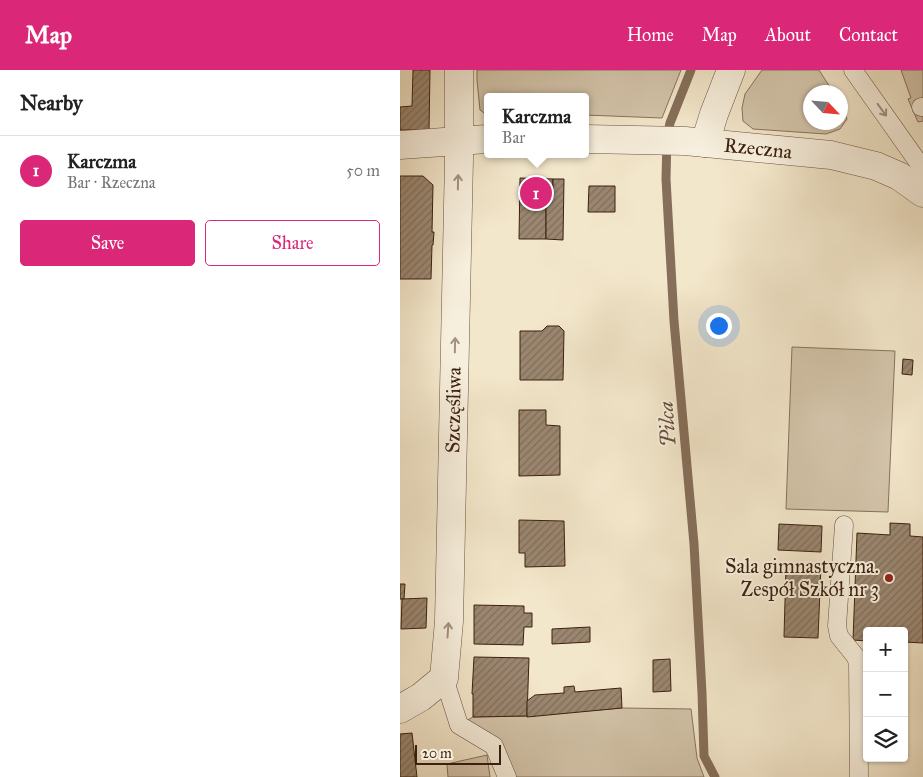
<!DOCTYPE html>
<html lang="en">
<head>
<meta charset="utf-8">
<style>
  :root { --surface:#fff; --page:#f2f2f2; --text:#222; --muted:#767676; --line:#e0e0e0; --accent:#db2777 }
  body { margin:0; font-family:"IM FELL Great Primer",serif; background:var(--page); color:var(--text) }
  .controls { position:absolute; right:15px; bottom:15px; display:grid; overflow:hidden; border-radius:5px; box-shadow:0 1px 4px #0004 }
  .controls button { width:45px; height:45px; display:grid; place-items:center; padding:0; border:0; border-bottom:1px solid var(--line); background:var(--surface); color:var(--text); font:25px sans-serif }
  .compass { position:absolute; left:403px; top:15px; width:45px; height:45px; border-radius:50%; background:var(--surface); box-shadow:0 1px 4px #0004; rotate:116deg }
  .scale { position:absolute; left:15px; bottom:12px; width:86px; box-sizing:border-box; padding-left:5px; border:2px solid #3c2010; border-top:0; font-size:14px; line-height:18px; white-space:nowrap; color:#3c2010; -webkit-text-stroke:4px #f7efdd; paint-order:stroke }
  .you { position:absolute; left:318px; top:255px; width:18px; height:18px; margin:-12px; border:4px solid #fff; border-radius:50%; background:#1a73e8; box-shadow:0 0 0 8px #1a73e833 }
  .badge { display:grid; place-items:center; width:32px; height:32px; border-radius:50%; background:var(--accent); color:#fff; font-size:16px; font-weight:700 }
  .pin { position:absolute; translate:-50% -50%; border:2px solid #fff; box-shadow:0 1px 5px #0006 }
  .popup { position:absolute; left:84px; top:23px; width:105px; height:65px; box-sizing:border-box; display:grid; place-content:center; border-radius:5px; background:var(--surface); filter:drop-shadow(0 1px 4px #0005); font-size:16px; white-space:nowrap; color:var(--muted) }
  .popup b { font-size:19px; color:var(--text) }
  .popup::after { content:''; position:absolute; left:50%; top:100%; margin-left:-10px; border:10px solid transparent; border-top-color:var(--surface) }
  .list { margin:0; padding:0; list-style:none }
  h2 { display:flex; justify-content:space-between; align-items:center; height:65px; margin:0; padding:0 20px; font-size:21px }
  h2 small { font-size:16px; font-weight:400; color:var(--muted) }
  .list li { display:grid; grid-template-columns:32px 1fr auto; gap:15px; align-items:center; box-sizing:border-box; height:70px; padding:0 20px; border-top:1px solid var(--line) }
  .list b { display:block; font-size:19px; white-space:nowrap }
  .list p { margin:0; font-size:16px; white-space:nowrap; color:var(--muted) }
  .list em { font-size:16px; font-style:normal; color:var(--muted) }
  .actions { display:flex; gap:10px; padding:15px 20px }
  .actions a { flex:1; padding:11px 0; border:1px solid var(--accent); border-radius:5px; text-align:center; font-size:18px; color:var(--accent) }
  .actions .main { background:var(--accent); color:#fff }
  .icon { flex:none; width:28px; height:28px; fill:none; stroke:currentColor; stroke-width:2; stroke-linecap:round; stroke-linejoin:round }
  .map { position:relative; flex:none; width:523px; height:707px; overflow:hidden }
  header { display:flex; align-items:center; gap:30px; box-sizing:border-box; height:70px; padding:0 25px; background:var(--accent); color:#fff }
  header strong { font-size:24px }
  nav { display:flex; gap:28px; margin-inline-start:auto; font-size:18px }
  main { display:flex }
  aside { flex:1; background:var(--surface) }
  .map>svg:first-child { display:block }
  .green { fill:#d4c5ab; stroke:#88725e }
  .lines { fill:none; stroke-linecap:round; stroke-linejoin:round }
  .stream { stroke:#856f5a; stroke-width:9 }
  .building { fill:url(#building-hatch); stroke:#3c2010 }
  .service-casing { stroke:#6a523f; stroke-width:19 }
  .minor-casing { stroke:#6a523f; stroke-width:29 }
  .service { stroke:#f7efdd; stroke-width:18 }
  .minor { stroke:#f7efdd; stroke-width:28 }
  .oneway { stroke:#a39281 }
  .poi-dot { fill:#8f2418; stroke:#f7efdd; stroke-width:2 }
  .labels { text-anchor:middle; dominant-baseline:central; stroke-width:4; stroke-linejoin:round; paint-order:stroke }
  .street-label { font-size:20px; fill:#3c2010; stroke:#f7efdd }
  .poi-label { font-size:20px; fill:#3c2010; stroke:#f7efdd; text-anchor:end }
  .water-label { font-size:21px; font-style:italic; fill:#664e3b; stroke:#f7efdd }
</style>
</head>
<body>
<header>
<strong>Map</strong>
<nav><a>Home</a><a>Map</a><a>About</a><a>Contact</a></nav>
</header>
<main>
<aside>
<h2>Nearby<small></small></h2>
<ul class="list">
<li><span class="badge">1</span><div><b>Karczma</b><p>Bar · Rzeczna</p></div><em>50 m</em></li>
</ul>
<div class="actions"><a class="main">Save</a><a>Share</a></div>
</aside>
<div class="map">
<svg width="523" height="707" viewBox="0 0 523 707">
  <defs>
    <pattern id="building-hatch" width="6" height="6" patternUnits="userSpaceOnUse" patternTransform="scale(1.25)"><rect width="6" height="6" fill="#9b8771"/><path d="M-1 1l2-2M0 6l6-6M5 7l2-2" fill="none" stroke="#806e5b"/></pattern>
  </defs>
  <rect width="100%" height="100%" fill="#f3e7cb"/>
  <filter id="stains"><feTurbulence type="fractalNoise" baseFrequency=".004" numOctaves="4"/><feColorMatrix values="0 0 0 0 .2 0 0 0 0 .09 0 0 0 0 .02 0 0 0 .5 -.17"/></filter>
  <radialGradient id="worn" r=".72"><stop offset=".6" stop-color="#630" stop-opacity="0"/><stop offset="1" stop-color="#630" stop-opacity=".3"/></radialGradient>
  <g class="green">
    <path d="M 77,0 L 281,0 L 262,48 L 185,45 L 185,27 L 87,27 L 87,45 L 80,40 L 77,10 Z"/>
    <path d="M 362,0 L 419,0 L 433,22 L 410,22 L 410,52 L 440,52 L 441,35 L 447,49 L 440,59 L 426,64 L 353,59 L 343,51 L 342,38 L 345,24 Z"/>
    <path d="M 501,0 L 523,0 L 523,51 L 518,52 L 508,29 L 511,28 Z"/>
    <path d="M 392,277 L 495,281 L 488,442 L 386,439 Z"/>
    <path d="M 222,638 L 291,639 L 297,688 L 304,707 L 107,707 L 94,676 L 59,655 L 73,647 L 127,646 Z"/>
    <path d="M 87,685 L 90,707 L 48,707 L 47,694 Z"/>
  </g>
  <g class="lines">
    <path class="stream" d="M 291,0 L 270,53 L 267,66 L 266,109 L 274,251 L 294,474 L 302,623 L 304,686 L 315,707"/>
  </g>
  <g class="building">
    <path d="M 13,0 L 30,0 L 29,60 L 0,60 L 0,37 L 12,36 Z"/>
    <path d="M 0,106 L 23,106 L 33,115 L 32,162 L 34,162 L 33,175 L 32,175 L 31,209 L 0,209 Z"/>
    <path d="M 120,108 L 153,109 L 153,119 L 146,119 L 146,169 L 119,169 Z"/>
    <path d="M 153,109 L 164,109 L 163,170 L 146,169 L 146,119 L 153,119 Z"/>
    <path d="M 189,116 L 215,116 L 215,142 L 188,142 Z"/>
    <path d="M 147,256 L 159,256 L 164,261 L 163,310 L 120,310 L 120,261 L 142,261 Z"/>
    <path d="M 503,289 L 513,290 L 512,305 L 502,304 Z"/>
    <path d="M 119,340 L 146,340 L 146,355 L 160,356 L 160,405 L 119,406 Z"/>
    <path d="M 119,450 L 164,451 L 165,496 L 125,497 L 125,483 L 119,483 Z"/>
    <path d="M 490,453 L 510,454 L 510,466 L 523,467 L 523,573 L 504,572 L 504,561 L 467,561 L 467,571 L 453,570 L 457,463 L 490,465 Z"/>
    <path d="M 379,454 L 422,456 L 421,482 L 378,480 Z"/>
    <path d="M 386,495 L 421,496 L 418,568 L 384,567 Z"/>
    <path d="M 0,514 L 5,514 L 4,529 L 0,529 Z"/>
    <path d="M 27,528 L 26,558 L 1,559 L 2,529 Z"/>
    <path d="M 74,535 L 124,536 L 124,543 L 132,543 L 132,557 L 124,557 L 123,575 L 74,574 Z"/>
    <path d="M 190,557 L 190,572 L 152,574 L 152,559 Z"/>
    <path d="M 74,587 L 129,588 L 127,646 L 73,647 L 73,624 L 72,624 Z"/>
    <path d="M 270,589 L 271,621 L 253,622 L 253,590 Z"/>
    <path d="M 174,616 L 175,622 L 221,618 L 222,638 L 127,647 L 127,631 L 135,625 L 164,623 L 164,617 Z"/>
    <path d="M 12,663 L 17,707 L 0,707 L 0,664 Z"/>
  </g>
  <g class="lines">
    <defs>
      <g id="service">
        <path d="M 453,0 L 523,99"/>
        <path d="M 521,37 L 523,37"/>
        <path d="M 444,455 L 437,556 L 439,566 L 456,587 L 458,594 L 459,707"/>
        <path d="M 44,608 L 59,655 L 94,676 L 107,707"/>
      </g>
      <g id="minor">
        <path d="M 185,69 L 285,71 L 431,85 L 476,96 L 499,106 L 523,123"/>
        <path d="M 305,73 L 314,44 L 331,0"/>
        <path d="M 0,75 L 87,69"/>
        <path d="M 0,639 L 21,627 L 44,608 L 49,551 L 59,89 L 59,0"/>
      </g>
    </defs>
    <use href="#service" class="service-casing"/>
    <use href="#minor" class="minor-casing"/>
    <use href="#service" class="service"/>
    <use href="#minor" class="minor"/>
  </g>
  <defs><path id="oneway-shaft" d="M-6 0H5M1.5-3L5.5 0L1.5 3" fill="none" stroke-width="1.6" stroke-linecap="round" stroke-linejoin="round" transform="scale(1.25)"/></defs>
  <g class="oneway">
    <use href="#oneway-shaft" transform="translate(482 40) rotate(54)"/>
    <use href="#oneway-shaft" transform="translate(58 112) rotate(-89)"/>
    <use href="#oneway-shaft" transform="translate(55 275) rotate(-89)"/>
    <use href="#oneway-shaft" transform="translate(48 560) rotate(-86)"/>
  </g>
  <circle class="poi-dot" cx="489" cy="508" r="5"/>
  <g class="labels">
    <g class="street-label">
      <text transform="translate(358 78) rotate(6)">Rzeczna</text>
      <text transform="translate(53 340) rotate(-89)">Szczęśliwa</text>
    </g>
    <g class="poi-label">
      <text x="479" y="496">Sala gimnastyczna.<tspan x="479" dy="23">Zespół Szkół nr 3</tspan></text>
    </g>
    <g class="water-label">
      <text transform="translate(267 354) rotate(-94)">Pilca</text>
    </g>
  </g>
  <rect width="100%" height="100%" filter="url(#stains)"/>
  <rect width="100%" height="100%" fill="url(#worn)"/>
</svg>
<div class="controls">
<button>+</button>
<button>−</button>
<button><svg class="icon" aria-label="layers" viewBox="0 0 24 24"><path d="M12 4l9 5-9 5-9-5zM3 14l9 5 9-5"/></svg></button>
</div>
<svg class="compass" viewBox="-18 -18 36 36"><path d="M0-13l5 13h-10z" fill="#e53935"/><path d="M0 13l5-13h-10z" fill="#767676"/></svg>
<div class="scale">20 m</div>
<div class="you"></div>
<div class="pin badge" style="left:136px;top:123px">1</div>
<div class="popup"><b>Karczma</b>Bar</div>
</div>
</main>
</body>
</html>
